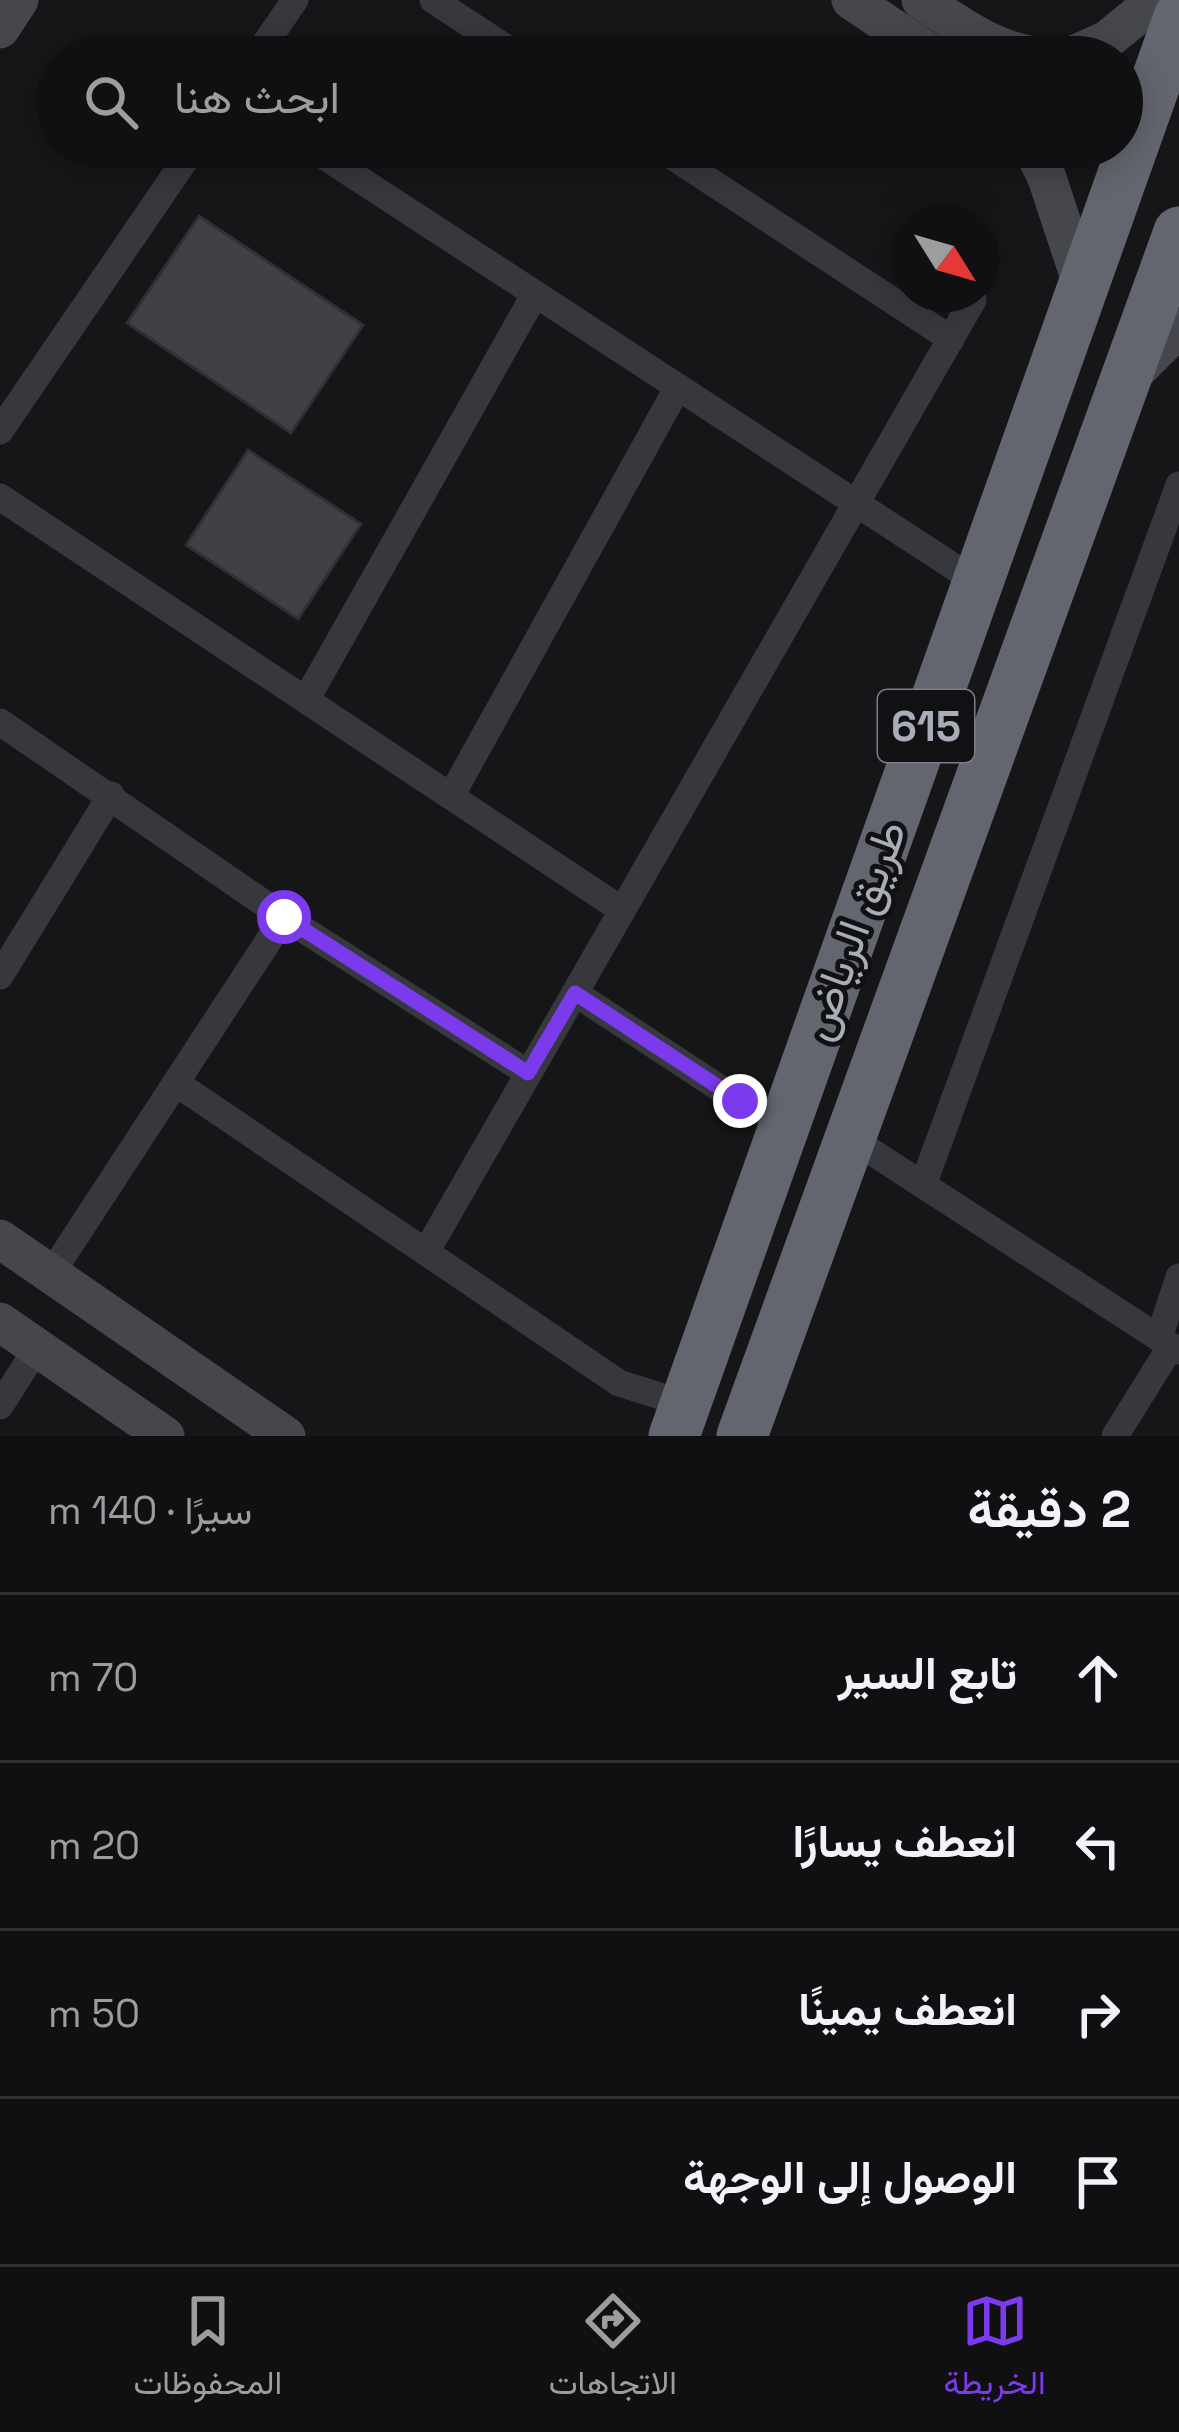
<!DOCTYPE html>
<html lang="ar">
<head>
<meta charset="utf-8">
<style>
  :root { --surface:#101012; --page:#1e1e20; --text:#f1f3f6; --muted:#9c9d9f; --line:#303032; --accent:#7c3aed }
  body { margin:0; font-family:"Space Grotesk",Vazirmatn,sans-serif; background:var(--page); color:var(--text); direction:rtl }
  .compass { position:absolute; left:891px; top:204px; width:108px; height:108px; border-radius:50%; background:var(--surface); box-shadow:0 6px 30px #0003; rotate:127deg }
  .stop { position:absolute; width:36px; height:36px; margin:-27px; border:9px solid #7c3aed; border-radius:50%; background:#fff }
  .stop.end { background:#7c3aed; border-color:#fff; box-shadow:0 3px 12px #0008 }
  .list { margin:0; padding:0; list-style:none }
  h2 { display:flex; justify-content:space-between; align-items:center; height:156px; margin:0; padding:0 48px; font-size:51px }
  h2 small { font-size:39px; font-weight:400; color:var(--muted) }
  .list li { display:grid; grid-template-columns:78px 1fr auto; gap:36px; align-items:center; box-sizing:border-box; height:168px; padding:0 48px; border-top:3px solid var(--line) }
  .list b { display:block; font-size:45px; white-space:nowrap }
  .list em { font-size:39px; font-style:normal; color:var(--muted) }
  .icon { flex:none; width:66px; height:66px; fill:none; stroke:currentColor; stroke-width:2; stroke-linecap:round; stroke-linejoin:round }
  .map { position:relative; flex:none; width:1179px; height:1436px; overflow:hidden; direction:ltr }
  .search { position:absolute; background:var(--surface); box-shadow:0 6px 30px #0003; left:36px; right:36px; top:36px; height:132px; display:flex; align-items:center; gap:30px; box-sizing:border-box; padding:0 42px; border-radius:66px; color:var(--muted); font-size:45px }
  .sheet { height:828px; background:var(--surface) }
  nav { display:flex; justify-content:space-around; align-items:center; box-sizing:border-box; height:168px; border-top:3px solid var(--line); background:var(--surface); font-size:33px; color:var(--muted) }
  nav a { display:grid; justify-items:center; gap:6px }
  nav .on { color:var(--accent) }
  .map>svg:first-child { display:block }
  .building { fill:#404145; stroke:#303034; stroke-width:3 }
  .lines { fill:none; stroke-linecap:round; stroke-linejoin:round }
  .street { stroke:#37383d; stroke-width:27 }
  .secondary { stroke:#45474d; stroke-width:39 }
  .highway { stroke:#63666e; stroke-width:51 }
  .route { stroke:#7c3aed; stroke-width:15 }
  .labels { text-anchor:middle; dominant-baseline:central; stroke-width:10; stroke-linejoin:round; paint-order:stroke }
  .shield { fill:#111113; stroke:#7b7e86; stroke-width:3 }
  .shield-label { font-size:42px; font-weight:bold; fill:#a8adb8 }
  .street-label { font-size:45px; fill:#a8adb8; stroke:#111113 }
</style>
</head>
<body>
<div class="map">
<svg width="1179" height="1436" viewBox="0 0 1179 1436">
  <rect width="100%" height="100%" fill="#161618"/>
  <g class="building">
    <path d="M 199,216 L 363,325 L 291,433 L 127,323 Z"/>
    <path d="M 248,450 L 361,524 L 298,619 L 186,545 Z"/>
  </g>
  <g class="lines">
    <g class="street">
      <path d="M 433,0 L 520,57"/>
      <path d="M 256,57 L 295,0"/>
      <path d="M 310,147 L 977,582"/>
      <path d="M 658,147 L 951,339"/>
      <path d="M 0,431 L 194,147"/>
      <path d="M 0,497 L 622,910"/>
      <path d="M 306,700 L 535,294"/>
      <path d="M 0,722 L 284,917 L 528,1073"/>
      <path d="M 451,796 L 678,387"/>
      <path d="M 0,976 L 111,795"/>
      <path d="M 575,993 L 739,1101 L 785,1120"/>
      <path d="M 176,1083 L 619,1383 L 685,1404"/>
      <path d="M 849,1137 L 1179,1351"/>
      <path d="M 923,1185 L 1179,485"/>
      <path d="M 426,1252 L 973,300"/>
      <path d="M 51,1274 L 284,917"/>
      <path d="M 1159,1338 L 1179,1277"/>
      <path d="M 0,1406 L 37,1348"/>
      <path d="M 1115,1436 L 1171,1346"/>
    </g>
    <g class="secondary">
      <path d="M 851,0 L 936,57"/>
      <path d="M 921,0 C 961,26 998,55 1047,57"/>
      <path d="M 0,29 L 19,0"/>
      <path d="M 1069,57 L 1107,40 L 1156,0"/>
      <path d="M 1032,147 L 1047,178 L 1083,287"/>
      <path d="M 1128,379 L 1179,328"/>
      <path d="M 0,1239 L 286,1436"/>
      <path d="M 0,1322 L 165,1436"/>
    </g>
    <g class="highway">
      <path d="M 674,1436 L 1179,17"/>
      <path d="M 742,1436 L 1179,232"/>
    </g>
  </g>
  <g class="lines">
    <path class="route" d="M 284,917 L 528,1073 L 575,993 L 740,1101"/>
  </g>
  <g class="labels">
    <rect class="shield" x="878" y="690" width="96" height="72" rx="9"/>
    <g class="shield-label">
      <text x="926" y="726">615</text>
    </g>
    <g class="street-label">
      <text transform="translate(853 930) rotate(-70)">طريق الرياض</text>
    </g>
  </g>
</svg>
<svg class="compass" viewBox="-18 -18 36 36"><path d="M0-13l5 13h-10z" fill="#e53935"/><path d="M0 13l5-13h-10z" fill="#9c9d9f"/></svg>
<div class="stop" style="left:284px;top:917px"></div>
<div class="stop end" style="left:740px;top:1101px"></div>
<div class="search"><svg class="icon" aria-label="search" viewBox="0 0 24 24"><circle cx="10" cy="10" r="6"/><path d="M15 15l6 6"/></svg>ابحث هنا</div>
</div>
<section class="sheet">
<h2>2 دقيقة<small>سيرًا · 140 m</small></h2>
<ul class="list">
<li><svg class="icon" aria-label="ahead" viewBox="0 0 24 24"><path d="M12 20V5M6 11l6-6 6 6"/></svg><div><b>تابع السير</b></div><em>70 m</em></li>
<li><svg class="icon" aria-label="left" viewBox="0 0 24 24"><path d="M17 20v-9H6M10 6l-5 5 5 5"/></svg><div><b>انعطف يسارًا</b></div><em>20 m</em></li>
<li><svg class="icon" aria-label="right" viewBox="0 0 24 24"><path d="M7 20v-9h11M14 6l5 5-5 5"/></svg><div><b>انعطف يمينًا</b></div><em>50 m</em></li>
<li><svg class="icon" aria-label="arrive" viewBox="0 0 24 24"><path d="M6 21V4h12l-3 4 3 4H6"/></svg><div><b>الوصول إلى الوجهة</b></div></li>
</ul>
</section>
<nav>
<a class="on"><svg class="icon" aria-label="map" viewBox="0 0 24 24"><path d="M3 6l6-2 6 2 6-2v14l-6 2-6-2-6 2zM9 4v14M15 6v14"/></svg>الخريطة</a>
<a><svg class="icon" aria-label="directions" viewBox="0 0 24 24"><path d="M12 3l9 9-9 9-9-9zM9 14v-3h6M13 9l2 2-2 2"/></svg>الاتجاهات</a>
<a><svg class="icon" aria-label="saved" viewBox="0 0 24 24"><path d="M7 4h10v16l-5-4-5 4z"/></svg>المحفوظات</a>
</nav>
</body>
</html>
